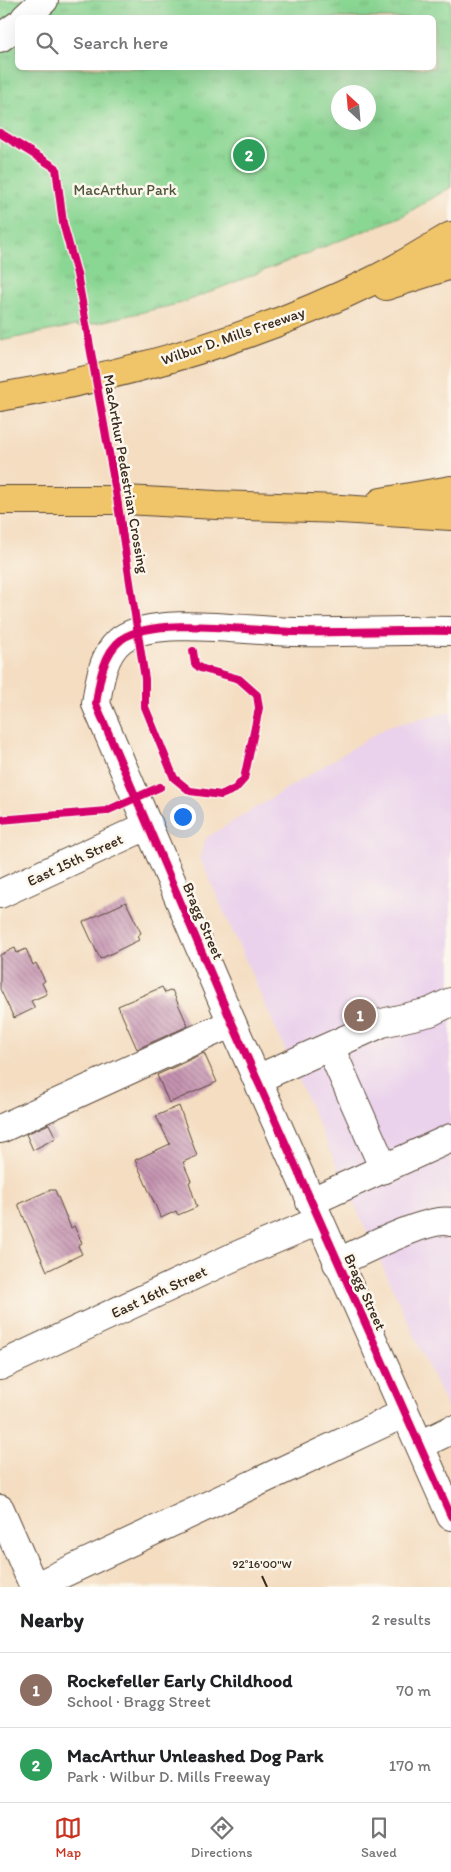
<!DOCTYPE html>
<html lang="en">
<head>
<meta charset="utf-8">
<style>
  :root { --surface:#fff; --page:#f2f2f2; --text:#202124; --muted:#757577; --line:#e0e0e0; --accent:#c8321e }
  body { margin:0; font-family:Itim,sans-serif; background:var(--page); color:var(--text) }
  .compass { position:absolute; left:331px; top:85px; width:45px; height:45px; border-radius:50%; background:var(--surface); box-shadow:0 5px 20px #0002; rotate:334deg }
  .you { position:absolute; left:182px; top:816px; width:18px; height:18px; margin:-12px; border:4px solid #fff; border-radius:50%; background:#1a73e8; box-shadow:0 0 0 8px #1a73e833 }
  .badge { display:grid; place-items:center; width:32px; height:32px; border-radius:50%; background:var(--accent); color:#fff; font-size:16px; font-weight:700 }
  .pin { position:absolute; translate:-50% -50%; border:2px solid #fff; box-shadow:0 1px 5px #0006 }
  .list { margin:0; padding:0; list-style:none }
  h2 { display:flex; justify-content:space-between; align-items:center; height:65px; margin:0; padding:0 20px; font-size:21px }
  h2 small { font-size:16px; font-weight:400; color:var(--muted) }
  .list li { display:grid; grid-template-columns:32px 1fr auto; gap:15px; align-items:center; box-sizing:border-box; height:75px; padding:0 20px; border-top:1px solid var(--line) }
  .list b { display:block; font-size:19px; white-space:nowrap }
  .list p { margin:0; font-size:16px; white-space:nowrap; color:var(--muted) }
  .list em { font-size:16px; font-style:normal; color:var(--muted) }
  .icon { flex:none; width:28px; height:28px; fill:none; stroke:currentColor; stroke-width:2; stroke-linecap:round; stroke-linejoin:round }
  .map { position:relative; flex:none; width:451px; height:1587px; overflow:hidden }
  .search { position:absolute; background:var(--surface); box-shadow:0 5px 20px #0002; left:15px; right:15px; top:15px; height:55px; display:flex; align-items:center; gap:12px; box-sizing:border-box; padding:0 18px; border-radius:8px; color:var(--muted); font-size:19px }
  .sheet { height:215px; background:var(--surface) }
  nav { display:flex; justify-content:space-around; align-items:center; box-sizing:border-box; height:70px; border-top:1px solid var(--line); background:var(--surface); font-size:14px; color:var(--muted) }
  nav a { display:grid; justify-items:center; gap:2px }
  nav .on { color:var(--accent) }
  .map>svg:first-child { display:block }
  .built { fill:#ead1ec }
  .park { fill:url(#park-tufts); stroke:#628058; fill-rule:evenodd }
  .building { fill:url(#building-back-hatch) }
  .lines { fill:none; stroke-linecap:round; stroke-linejoin:round }
  .minor-casing { stroke:#574536; stroke-width:30 }
  .highway-casing { stroke:#574536; stroke-width:30 }
  .minor { stroke:#fff; stroke-width:28 }
  .highway { stroke:#f0c469; stroke-width:28 }
  .cycleway-casing { stroke:#fbf7ec; stroke-width:11 }
  .cycleway { stroke:#d6006c; stroke-width:8 }
  .ticks { fill:none; stroke:#3b2a1e; stroke-width:2 }
  .labels { text-anchor:middle; dominant-baseline:central; stroke-width:5; stroke-linejoin:round; paint-order:stroke }
  .park-label { font-size:15px; fill:#4f553b; stroke:#fbf7ec }
  .street-label { font-size:15px; fill:#3b2a1e; stroke:#fbf7ec }
  .ticks-label { font-size:12px; text-anchor:middle; fill:#3b2a1e; stroke:#fbf7ec; stroke-width:5; stroke-linejoin:round; paint-order:stroke }
</style>
</head>
<body>
<div class="map">
<svg width="451" height="1587" viewBox="0 0 451 1587">
  <defs>
    <pattern id="park-tufts" width="24" height="20" patternUnits="userSpaceOnUse" patternTransform="scale(1.25)"><rect width="24" height="20" fill="#8ad693"/><path d="M3 7l-1-3M5 7V3M7 7l1-3M15 17l-1-3M17 17v-4M19 17l1-3" fill="none" stroke="#78b87e"/></pattern>
    <pattern id="building-back-hatch" width="6" height="6" patternUnits="userSpaceOnUse" patternTransform="scale(1.25)"><rect width="6" height="6" fill="#c593b1"/><path d="M-1 5l2 2M0 0l6 6M5-1l2 2" fill="none" stroke="#a1788f"/></pattern>
  </defs>
  <rect width="100%" height="100%" fill="#fbf7ec"/>
  <filter id="ink" filterUnits="userSpaceOnUse"><feTurbulence type="fractalNoise" baseFrequency=".02" numOctaves="2"/><feDisplacementMap in="SourceGraphic" scale="10" xChannelSelector="R" yChannelSelector="G"/><feConvolveMatrix kernelMatrix="1 2 1 2 8 2 1 2 1" color-interpolation-filters="sRGB"/></filter>
  <filter id="wash" filterUnits="userSpaceOnUse"><feTurbulence type="fractalNoise" baseFrequency=".0096" numOctaves="4" result="noise"/><feDisplacementMap in="SourceGraphic" scale="20" xChannelSelector="R" yChannelSelector="G"/><feGaussianBlur stdDeviation="1.12" result="paint"/><feColorMatrix in="noise" values="0 0 0 0 0 0 0 0 0 0 0 0 0 0 0 0 0 1.4 0 .05"/><feComposite in="paint" operator="in"/></filter>
  <g filter="url(#wash)">
    <rect width="100%" height="100%" fill="#f4ddc1"/>
    <path class="built" d="M 451,712 L 451,1416 L 340,1173 L 200,858 L 206,838 L 389,726 Z"/>
    <path class="park" d="M 0,0 L 451,0 L 451,187 L 402,216 L 182,303 L 78,327 L 78,325 L 0,341 ZM 18,18 L 434,18 L 434,68 L 18,68 ZM 338,92 L 368,92 L 368,122 L 338,122 Z"/>
    <g id="blocks">
      <g class="building">
        <path d="M 126,902 L 141,933 L 137,936 L 139,940 L 100,959 L 83,922 Z"/>
        <path d="M 15,948 L 17,953 L 26,949 L 33,965 L 36,963 L 45,981 L 42,983 L 47,994 L 31,1001 L 35,1008 L 14,1018 L 0,989 L 0,955 Z"/>
        <path d="M 162,987 L 165,993 L 172,990 L 188,1026 L 137,1049 L 118,1006 Z"/>
        <path d="M 204,1053 L 217,1082 L 169,1103 L 157,1075 Z"/>
        <path d="M 179,1106 L 197,1156 L 183,1162 L 191,1181 L 189,1182 L 197,1207 L 178,1215 L 176,1211 L 161,1218 L 135,1160 L 170,1144 L 156,1116 Z"/>
        <path d="M 49,1124 L 56,1138 L 33,1150 L 26,1134 Z"/>
        <path d="M 50,1190 L 55,1190 L 71,1228 L 74,1226 L 82,1243 L 78,1246 L 82,1254 L 47,1271 L 18,1204 Z"/>
      </g>
    </g>
  </g>
  <g filter="url(#ink)">
    <use href="#blocks" fill-opacity="0" stroke="#574536" stroke-width="1"/>
    <g class="lines">
      <defs>
        <g id="minor">
          <path d="M 25,18 L 44,0"/>
          <path d="M 0,38 L 18,25"/>
          <path d="M 451,631 C 399,630 347,633 295,632 C 253,632 156,615 122,639 C 103,653 99,682 96,704 L 232,1023 L 451,1516"/>
          <path d="M 0,894 L 149,825"/>
          <path d="M 330,1047 L 384,1169"/>
          <path d="M 257,1079 L 382,1023 L 430,1012 L 451,1002"/>
          <path d="M 0,1129 L 232,1023"/>
          <path d="M 310,1202 L 451,1138"/>
          <path d="M 337,1263 C 360,1252 430,1216 451,1222"/>
          <path d="M 0,1366 L 231,1258 L 318,1221"/>
          <path d="M 420,1445 L 451,1430"/>
          <path d="M 0,1509 L 34,1587"/>
          <path d="M 34,1587 L 405,1413"/>
        </g>
        <g id="highway">
          <path d="M 386,286 L 451,265"/>
          <path d="M 0,397 C 129,375 254,339 372,281 C 399,268 425,251 451,236"/>
          <path d="M 0,500 L 126,500 L 216,505 L 340,509 L 451,516"/>
          <path d="M 381,502 L 451,490"/>
        </g>
      </defs>
      <use href="#minor" class="minor-casing"/>
      <use href="#highway" class="highway-casing"/>
      <use href="#minor" class="minor"/>
      <use href="#highway" class="highway"/>
      <defs>
        <g id="cycleway">
          <path d="M 0,133 L 56,168 L 63,223 L 77,274 L 116,492 L 145,679 L 145,707 L 174,778 L 190,791 L 221,795 L 235,789 L 244,779 L 259,708 L 257,695 L 239,679 L 200,668 L 195,664 L 193,651"/>
          <path d="M 451,631 C 399,630 347,633 295,632 C 253,632 156,615 122,639 C 103,653 99,682 96,704 L 232,1023 L 451,1516"/>
          <path d="M 0,820 L 106,811 L 160,787"/>
        </g>
      </defs>
      <use href="#cycleway" class="cycleway-casing"/>
      <use href="#cycleway" class="cycleway"/>
    </g>
  </g>
  <path class="ticks" d="M 262,1576 L 267,1587"/>
  <g class="labels">
    <g class="park-label">
      <text x="125" y="190">MacArthur Park</text>
    </g>
    <g class="street-label">
      <text transform="translate(233 336) rotate(-19)">Wilbur D. Mills Freeway</text>
      <text transform="translate(126 474) rotate(80)">MacArthur Pedestrian Crossing</text>
      <text transform="translate(75 860) rotate(-25)">East 15th Street</text>
      <text transform="translate(203 921) rotate(67)">Bragg Street</text>
      <text transform="translate(159 1292) rotate(-25)">East 16th Street</text>
      <text transform="translate(365 1292) rotate(66)">Bragg Street</text>
    </g>
  </g>
  <g class="ticks-label">
    <text x="262" y="1568">92°16'00"W</text>
  </g>
</svg>
<svg class="compass" viewBox="-18 -18 36 36"><path d="M0-13l5 13h-10z" fill="#e53935"/><path d="M0 13l5-13h-10z" fill="#757577"/></svg>
<div class="you"></div>
<div class="pin badge" style="left:360px;top:1015px;background:#8d6e63">1</div>
<div class="pin badge" style="left:249px;top:155px;background:#2e9e5b">2</div>
<div class="search"><svg class="icon" aria-label="search" viewBox="0 0 24 24"><circle cx="10" cy="10" r="6"/><path d="M15 15l6 6"/></svg>Search here</div>
</div>
<section class="sheet">
<h2>Nearby<small>2 results</small></h2>
<ul class="list">
<li><span class="badge" style="background:#8d6e63">1</span><div><b>Rockefeller Early Childhood</b><p>School · Bragg Street</p></div><em>70 m</em></li>
<li><span class="badge" style="background:#2e9e5b">2</span><div><b>MacArthur Unleashed Dog Park</b><p>Park · Wilbur D. Mills Freeway</p></div><em>170 m</em></li>
</ul>
</section>
<nav>
<a class="on"><svg class="icon" aria-label="map" viewBox="0 0 24 24"><path d="M3 6l6-2 6 2 6-2v14l-6 2-6-2-6 2zM9 4v14M15 6v14"/></svg>Map</a>
<a><svg class="icon" aria-label="directions" viewBox="0 0 24 24"><path d="M12 3l9 9-9 9-9-9zM9 14v-3h6M13 9l2 2-2 2"/></svg>Directions</a>
<a><svg class="icon" aria-label="saved" viewBox="0 0 24 24"><path d="M7 4h10v16l-5-4-5 4z"/></svg>Saved</a>
</nav>
</body>
</html>
